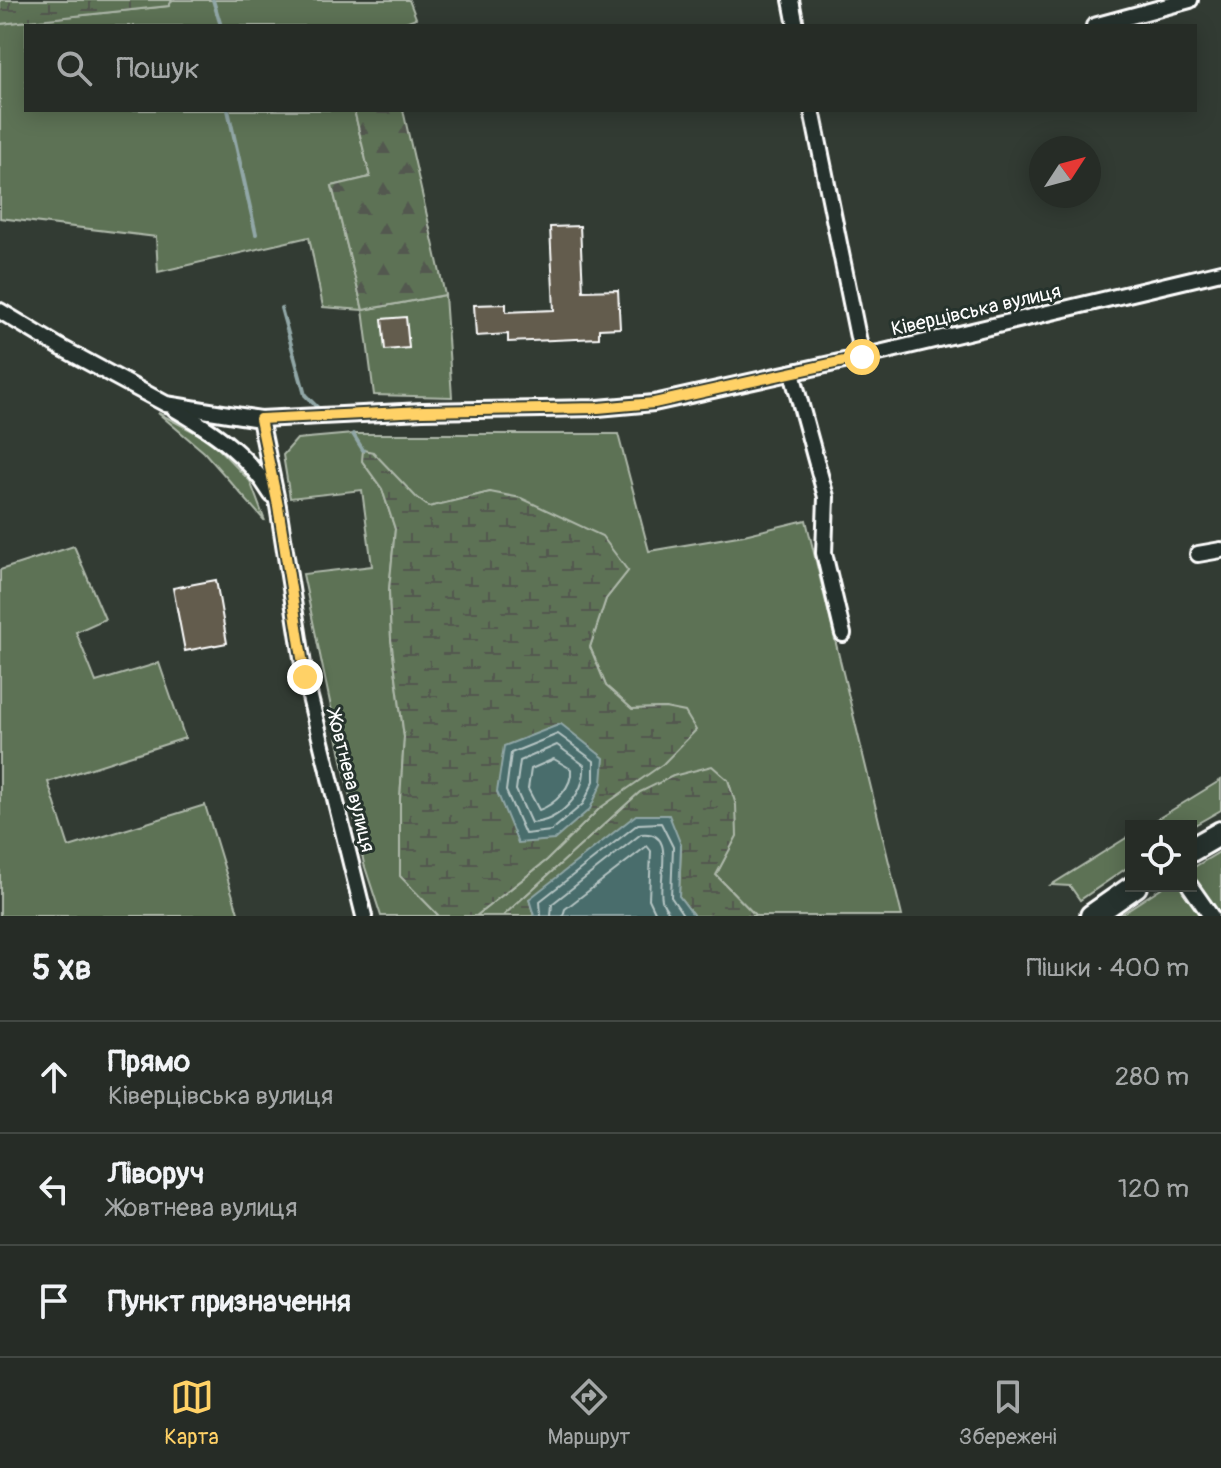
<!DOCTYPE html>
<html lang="uk">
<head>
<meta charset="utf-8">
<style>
  :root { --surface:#262c26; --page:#2e342e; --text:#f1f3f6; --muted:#a4a7a7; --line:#424843; --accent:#ffd166 }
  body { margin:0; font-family:Pangolin,sans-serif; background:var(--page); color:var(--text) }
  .controls { position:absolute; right:24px; bottom:24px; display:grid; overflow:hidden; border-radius:0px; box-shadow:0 4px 20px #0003 }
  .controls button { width:72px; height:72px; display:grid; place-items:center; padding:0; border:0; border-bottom:2px solid var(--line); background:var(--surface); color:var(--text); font:40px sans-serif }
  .compass { position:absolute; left:1029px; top:136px; width:72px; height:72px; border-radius:50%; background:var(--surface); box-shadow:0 4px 20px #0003; rotate:54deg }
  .stop { position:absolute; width:24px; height:24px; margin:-18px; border:6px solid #ffd166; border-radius:50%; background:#fff }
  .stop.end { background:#ffd166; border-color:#fff; box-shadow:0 2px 8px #0008 }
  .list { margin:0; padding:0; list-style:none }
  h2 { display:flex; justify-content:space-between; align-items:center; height:104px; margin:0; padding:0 32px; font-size:34px }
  h2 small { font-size:26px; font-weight:400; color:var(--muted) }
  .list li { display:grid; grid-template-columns:52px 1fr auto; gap:24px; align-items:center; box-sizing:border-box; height:112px; padding:0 32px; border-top:2px solid var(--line) }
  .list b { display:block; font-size:30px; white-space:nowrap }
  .list p { margin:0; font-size:26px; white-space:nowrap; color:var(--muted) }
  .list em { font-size:26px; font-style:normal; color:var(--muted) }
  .icon { flex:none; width:44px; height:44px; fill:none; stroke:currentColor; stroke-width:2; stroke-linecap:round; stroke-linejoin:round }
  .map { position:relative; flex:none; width:1221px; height:916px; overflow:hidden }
  .search { position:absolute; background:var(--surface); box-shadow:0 4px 20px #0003; left:24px; right:24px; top:24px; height:88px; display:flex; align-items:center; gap:20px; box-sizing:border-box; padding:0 28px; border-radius:0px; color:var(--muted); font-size:30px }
  .sheet { height:440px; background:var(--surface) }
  nav { display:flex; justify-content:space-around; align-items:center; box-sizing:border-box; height:112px; border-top:2px solid var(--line); background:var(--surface); font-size:22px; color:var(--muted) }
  nav a { display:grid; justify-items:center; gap:4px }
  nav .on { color:var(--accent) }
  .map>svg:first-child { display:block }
  .green { fill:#5d7255; stroke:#aeb8aa; stroke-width:2 }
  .forest { fill:url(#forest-firs); stroke:#aeb8aa; stroke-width:2 }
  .wetland { fill:url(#wetland-marsh); stroke:#aeb8aa; stroke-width:2 }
  .water { fill:#486d6c; stroke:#91a7a7; stroke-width:2 }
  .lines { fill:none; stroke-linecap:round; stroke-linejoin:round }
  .shore { stroke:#b6c5c4; stroke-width:2 }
  .stream { stroke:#91a7a7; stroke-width:4 }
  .building { fill:#645c4d; stroke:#fff; stroke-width:2 }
  .minor-casing { stroke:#fff; stroke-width:20 }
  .highway-casing { stroke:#fff; stroke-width:28 }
  .minor { stroke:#26332d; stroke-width:14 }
  .highway { stroke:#26332d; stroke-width:22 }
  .route { stroke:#ffd166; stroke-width:10 }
  .labels { text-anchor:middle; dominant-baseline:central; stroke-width:6; stroke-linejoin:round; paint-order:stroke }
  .street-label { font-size:20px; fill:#fff; stroke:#26332d }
</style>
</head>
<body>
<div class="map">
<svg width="1221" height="916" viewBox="0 0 1221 916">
  <defs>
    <pattern id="forest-firs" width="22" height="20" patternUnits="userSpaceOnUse" patternTransform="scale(2)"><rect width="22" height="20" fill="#5d7255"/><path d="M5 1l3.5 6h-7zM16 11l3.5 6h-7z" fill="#52594f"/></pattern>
    <pattern id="wetland-marsh" width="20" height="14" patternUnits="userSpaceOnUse" patternTransform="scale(2)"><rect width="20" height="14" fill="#5d7255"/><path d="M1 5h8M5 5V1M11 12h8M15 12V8" fill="none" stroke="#52594f"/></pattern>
  </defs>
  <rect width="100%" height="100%" fill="#323b33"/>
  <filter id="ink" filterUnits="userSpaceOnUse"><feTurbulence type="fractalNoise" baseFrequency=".0125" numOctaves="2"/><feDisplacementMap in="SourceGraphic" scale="16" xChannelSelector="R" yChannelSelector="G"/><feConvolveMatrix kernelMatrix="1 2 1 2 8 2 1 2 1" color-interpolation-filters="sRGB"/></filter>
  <g filter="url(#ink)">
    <g class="green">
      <path d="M 172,0 L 409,0 L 416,18 L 395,26 L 26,26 L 26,110 L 354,110 L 370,177 L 332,186 L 363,310 L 445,295 L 452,397 L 374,395 L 363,310 L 323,307 L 309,237 L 158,272 L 156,237 L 0,218 L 0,24 L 168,6 Z"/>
      <path d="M 158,413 L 210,440 L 250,481 L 265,521 L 204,452 Z"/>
      <path d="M 353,434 L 618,434 L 649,551 L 744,535 L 806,520 L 902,916 L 756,916 L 716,875 C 738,834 742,826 728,780 L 640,792 L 503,916 L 476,916 L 547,860 L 600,808 L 623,791 L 665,708 L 632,709 L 606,686 L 590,647 L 606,599 L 628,571 L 490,492 L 429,507 L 362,461 L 382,489 L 395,529 L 389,590 L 391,639 L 404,737 L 400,800 L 400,875 L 439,916 L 381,916 L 364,864 L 303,574 L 372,566 L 362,490 L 290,498 L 283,455 L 297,439 Z"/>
      <path d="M 74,546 L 105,619 L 76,632 L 96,682 L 159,663 L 185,738 L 48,782 L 69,847 L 205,805 L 239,916 L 0,916 L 0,570 Z"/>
      <path d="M 1221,780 L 1221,810 L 1191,827 L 1146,826 Z"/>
      <path d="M 1131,835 L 1131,865 L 1080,900 L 1070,886 L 1051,885 Z"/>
      <path d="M 1221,851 L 1221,916 L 1118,916 L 1164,886 L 1191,886 L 1191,869 Z"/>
    </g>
    <path class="forest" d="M 354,110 L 403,110 L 445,295 L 363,310 L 332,186 L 370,177 Z"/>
    <g class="wetland">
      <path d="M 0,0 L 172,0 L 169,6 L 0,24 Z"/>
      <path d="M 363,450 L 373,452 L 417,498 L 429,507 L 490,492 L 521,498 L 602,536 L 628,571 L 606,599 L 590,647 L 606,686 L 632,709 L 665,708 L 685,712 L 696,730 L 663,764 L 600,808 L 547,860 L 476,916 L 439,916 L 400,876 L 400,800 L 404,737 L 391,639 L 389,590 L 395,529 L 382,489 L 362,461 Z"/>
      <path d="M 712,766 L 728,780 L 736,805 L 737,836 L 716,875 L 756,916 L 694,916 L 679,896 L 681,845 L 529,899 L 534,916 L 503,916 L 640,792 L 673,776 Z"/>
    </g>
    <g class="water">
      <path d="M 561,724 L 604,758 L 602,783 L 590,809 L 554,840 L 518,843 L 497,792 L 504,746 Z"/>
      <path d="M 636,815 L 669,815 L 681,845 L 679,896 L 694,916 L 534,916 L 529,899 Z"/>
    </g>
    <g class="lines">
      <g class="shore">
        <path d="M 558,734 L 594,761 L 594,781 L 583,804 L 551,831 L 525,834 L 506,791 L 511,753 Z"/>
        <path d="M 557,745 L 584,765 C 586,794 559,822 531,823 L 516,790 L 520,761 Z"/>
        <path d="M 554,759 L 571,769 C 573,787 554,805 539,810 L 528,789 L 531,769 Z"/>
        <path d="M 541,916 L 540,901 L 638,824 L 661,823 L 673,847 L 671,897 L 684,916"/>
        <path d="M 551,916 L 552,904 L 641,834 C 678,830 657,878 662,900 C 663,906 668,911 672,916"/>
        <path d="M 563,916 L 565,909 L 647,846 L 651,851 L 649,899 L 657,916"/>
      </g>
      <g class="stream">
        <path d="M 213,0 L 221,26"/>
        <path d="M 228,110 L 256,234"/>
        <path d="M 281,308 L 305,395 L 318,408"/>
        <path d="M 353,434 L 363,450"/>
      </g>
    </g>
    <g class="building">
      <path d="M 580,226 L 583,291 L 618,290 L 620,328 L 599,329 L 599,338 L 508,342 L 508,334 L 476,336 L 474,305 L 506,304 L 506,312 L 554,310 L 550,227 Z"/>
      <path d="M 406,317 L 409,348 L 385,350 L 382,319 Z"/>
      <path d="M 216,580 L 227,643 L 185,651 L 173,588 Z"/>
    </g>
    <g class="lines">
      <defs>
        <g id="minor">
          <path d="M 791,0 L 796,26"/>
          <path d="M 1094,26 L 1190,0"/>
          <path d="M 812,110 L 862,357"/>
          <path d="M 0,311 L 60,347 L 166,404 L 260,419 L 423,411 L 598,408 L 654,403 L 862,357 L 1221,272"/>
          <path d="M 792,373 L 826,497 L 824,553 L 843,634"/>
          <path d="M 175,409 C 216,433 247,454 272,495"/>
          <path d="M 260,419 L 278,506 L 305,677 L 364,916"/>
          <path d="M 1198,554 L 1221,550"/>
          <path d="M 1190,886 L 1211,916"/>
        </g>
        <g id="highway">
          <path d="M 1191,850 L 1221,833"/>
          <path d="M 1092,916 L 1135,886"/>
        </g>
      </defs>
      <use href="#minor" class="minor-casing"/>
      <use href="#highway" class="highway-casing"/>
      <use href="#minor" class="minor"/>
      <use href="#highway" class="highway"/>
    </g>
  </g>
  <g class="lines" filter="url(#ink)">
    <path class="route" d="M 305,677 L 278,506 L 260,419 L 423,411 L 598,408 L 654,403 L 862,357"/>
  </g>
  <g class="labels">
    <g class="street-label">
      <text transform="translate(976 310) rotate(-13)">Ківерцівська вулиця</text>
      <text transform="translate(351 781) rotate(76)">Жовтнева вулиця</text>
    </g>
  </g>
</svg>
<div class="controls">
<button><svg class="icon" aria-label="locate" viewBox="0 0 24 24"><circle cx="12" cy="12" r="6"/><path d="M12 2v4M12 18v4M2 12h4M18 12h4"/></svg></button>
</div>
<svg class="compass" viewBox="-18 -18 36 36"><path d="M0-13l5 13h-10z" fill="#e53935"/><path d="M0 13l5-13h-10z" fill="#a4a7a7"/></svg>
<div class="stop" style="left:862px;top:357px"></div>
<div class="stop end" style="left:305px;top:677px"></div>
<div class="search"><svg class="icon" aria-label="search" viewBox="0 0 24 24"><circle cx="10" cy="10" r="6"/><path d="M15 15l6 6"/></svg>Пошук</div>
</div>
<section class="sheet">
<h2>5 хв<small>Пішки · 400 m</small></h2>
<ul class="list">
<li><svg class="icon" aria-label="ahead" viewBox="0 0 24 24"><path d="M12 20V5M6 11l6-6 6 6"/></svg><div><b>Прямо</b><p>Ківерцівська вулиця</p></div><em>280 m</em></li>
<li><svg class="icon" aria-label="left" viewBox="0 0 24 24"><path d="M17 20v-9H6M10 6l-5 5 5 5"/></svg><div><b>Ліворуч</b><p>Жовтнева вулиця</p></div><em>120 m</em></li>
<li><svg class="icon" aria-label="arrive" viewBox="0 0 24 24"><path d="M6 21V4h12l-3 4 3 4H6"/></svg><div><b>Пункт призначення</b></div></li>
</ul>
</section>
<nav>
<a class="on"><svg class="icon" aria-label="map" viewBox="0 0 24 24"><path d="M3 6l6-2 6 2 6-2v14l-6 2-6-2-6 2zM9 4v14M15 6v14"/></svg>Карта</a>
<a><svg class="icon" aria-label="directions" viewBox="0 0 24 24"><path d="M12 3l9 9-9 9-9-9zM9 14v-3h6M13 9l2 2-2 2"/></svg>Маршрут</a>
<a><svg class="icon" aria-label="saved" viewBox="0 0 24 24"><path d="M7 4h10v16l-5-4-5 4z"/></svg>Збережені</a>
</nav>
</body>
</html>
